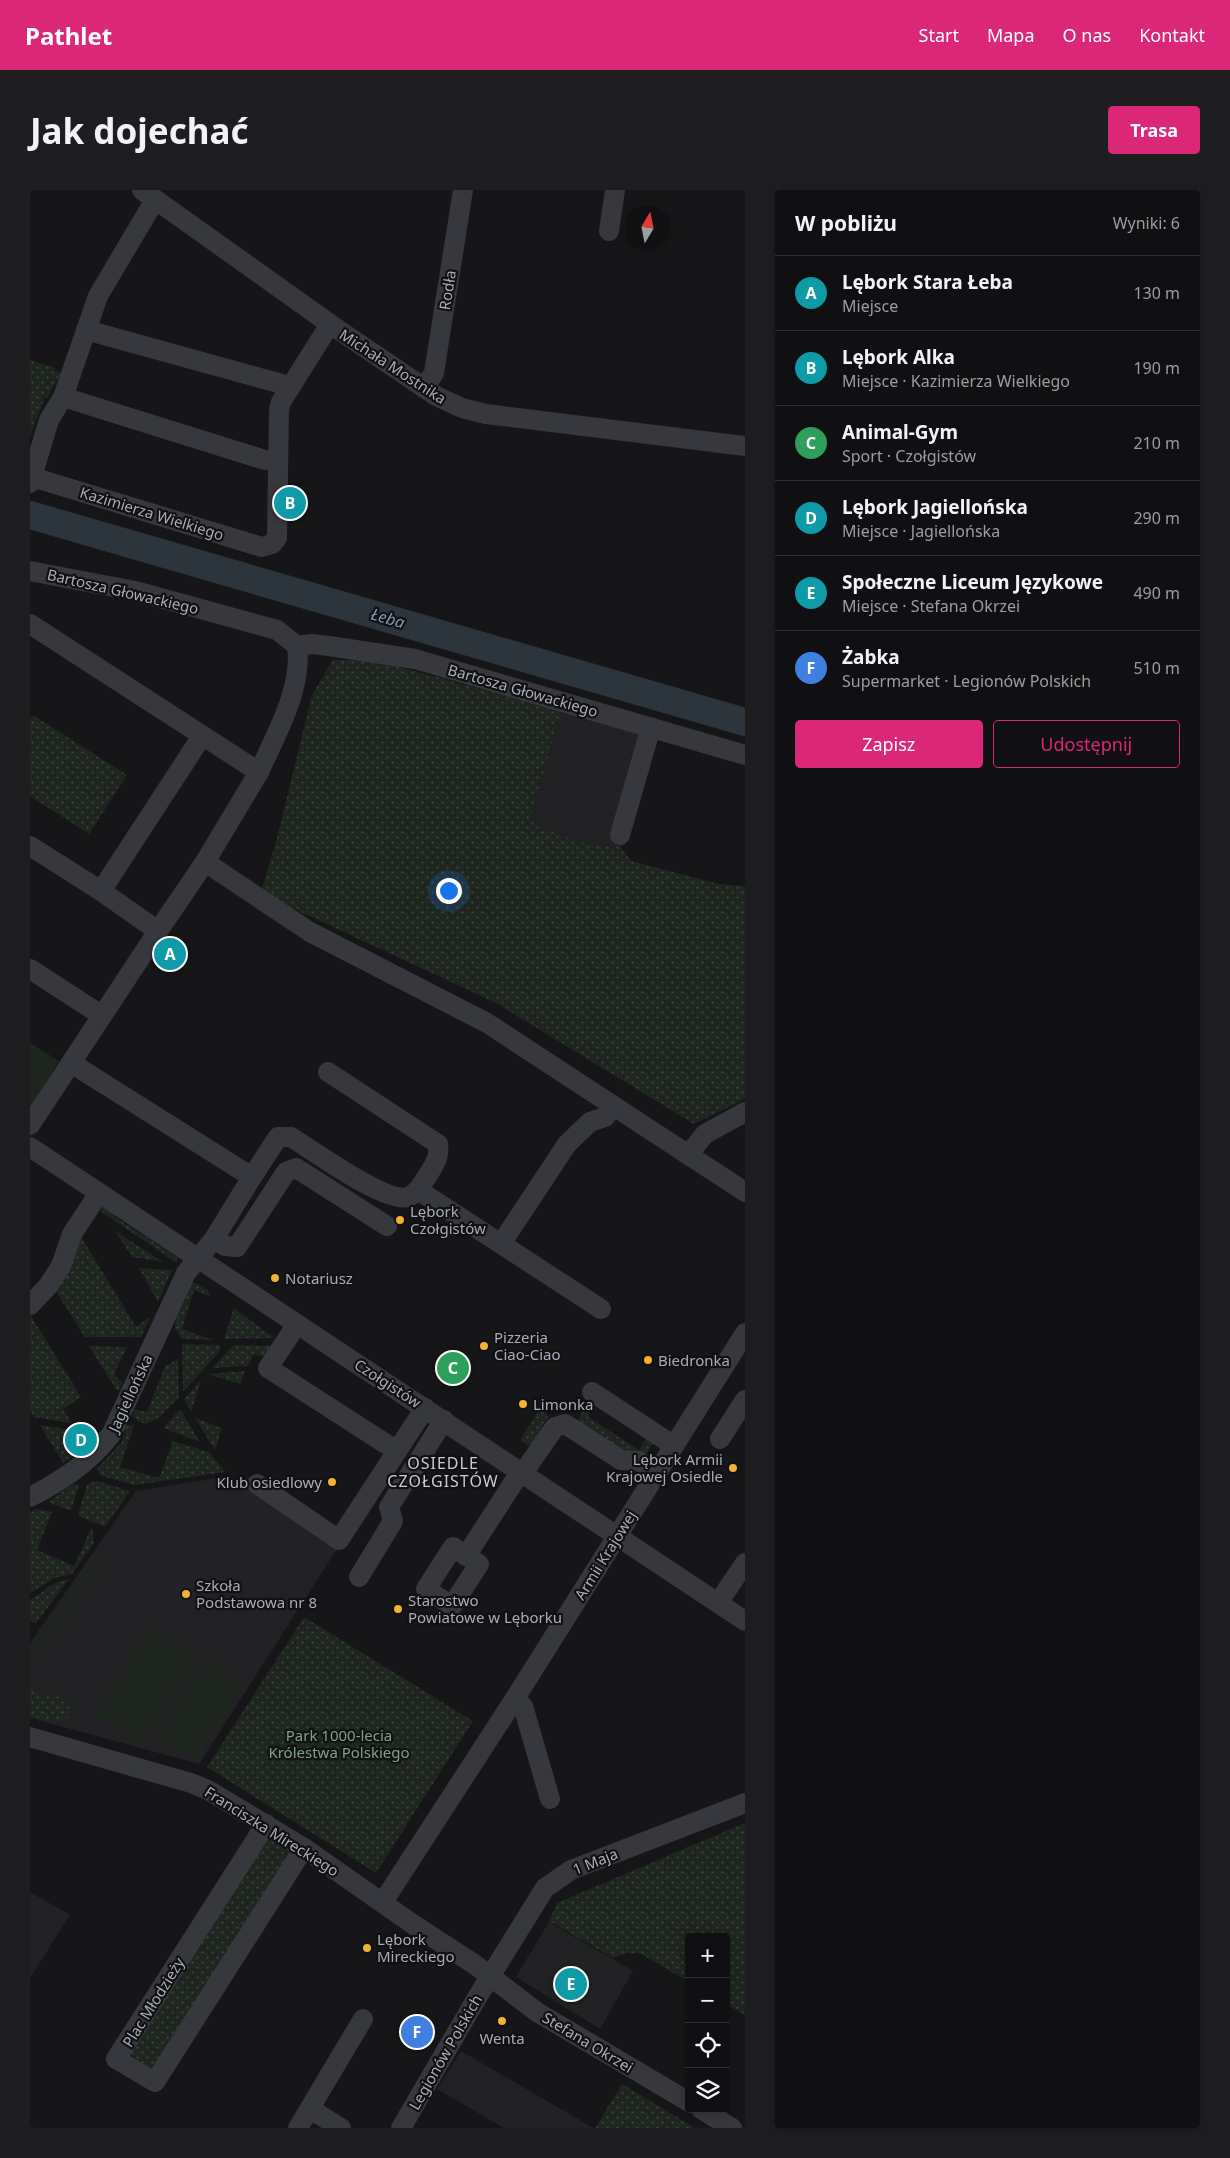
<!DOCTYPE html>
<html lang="pl">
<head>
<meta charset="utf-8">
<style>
  :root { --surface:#101012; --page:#1e1e20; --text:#f1f3f6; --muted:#9c9d9f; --line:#303032; --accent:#db2777 }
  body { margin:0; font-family:"Noto Sans",sans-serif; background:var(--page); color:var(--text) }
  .controls { position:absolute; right:15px; bottom:15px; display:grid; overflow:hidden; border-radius:5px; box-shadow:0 2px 8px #0003 }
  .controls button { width:45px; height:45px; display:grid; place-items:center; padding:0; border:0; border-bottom:1px solid var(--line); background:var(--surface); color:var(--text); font:25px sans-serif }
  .compass { position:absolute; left:595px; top:15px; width:45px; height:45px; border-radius:50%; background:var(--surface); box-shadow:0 2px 8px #0003; rotate:10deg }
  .you { position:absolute; left:418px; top:700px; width:18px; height:18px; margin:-12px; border:4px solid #fff; border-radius:50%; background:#1a73e8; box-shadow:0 0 0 8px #1a73e833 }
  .badge { display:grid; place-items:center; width:32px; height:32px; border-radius:50%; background:var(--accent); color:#fff; font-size:16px; font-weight:700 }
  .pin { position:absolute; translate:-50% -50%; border:2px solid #fff; box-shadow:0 1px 5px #0006 }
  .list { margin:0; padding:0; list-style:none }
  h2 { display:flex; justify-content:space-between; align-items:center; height:65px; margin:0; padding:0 20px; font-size:21px }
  h2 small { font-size:16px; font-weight:400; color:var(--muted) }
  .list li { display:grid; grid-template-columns:32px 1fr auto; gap:15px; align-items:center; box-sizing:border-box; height:75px; padding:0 20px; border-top:1px solid var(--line) }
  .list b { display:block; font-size:19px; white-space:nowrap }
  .list p { margin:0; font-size:16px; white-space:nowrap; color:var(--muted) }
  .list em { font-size:16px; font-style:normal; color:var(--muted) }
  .actions { display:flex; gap:10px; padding:15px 20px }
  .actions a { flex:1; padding:11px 0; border:1px solid var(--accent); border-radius:5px; text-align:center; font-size:18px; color:var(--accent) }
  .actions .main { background:var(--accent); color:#fff }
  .icon { flex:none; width:28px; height:28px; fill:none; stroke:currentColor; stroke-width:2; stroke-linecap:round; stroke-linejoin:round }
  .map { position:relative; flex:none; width:715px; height:1938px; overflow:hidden; border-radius:5px }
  header { display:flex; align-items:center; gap:30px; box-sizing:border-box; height:70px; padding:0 25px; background:var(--accent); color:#fff }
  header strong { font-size:24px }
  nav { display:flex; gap:28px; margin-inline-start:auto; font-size:18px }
  .intro { display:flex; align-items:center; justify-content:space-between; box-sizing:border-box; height:120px; padding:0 30px }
  h1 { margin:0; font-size:35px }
  .button { padding:12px 22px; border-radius:5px; background:var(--accent); color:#fff; font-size:18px; font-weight:700 }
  main { display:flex; gap:30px; padding:0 30px }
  aside { flex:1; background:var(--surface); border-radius:5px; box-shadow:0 2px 8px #0003 }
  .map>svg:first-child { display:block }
  .built { fill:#222225 }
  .green { fill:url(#green-dots) }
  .pitch { fill:#1e261f }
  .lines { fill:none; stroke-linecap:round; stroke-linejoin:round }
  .river { stroke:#2c353c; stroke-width:28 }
  .minor { stroke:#37383d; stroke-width:20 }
  .poi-dot { fill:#f2b134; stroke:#111113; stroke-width:2 }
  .labels { text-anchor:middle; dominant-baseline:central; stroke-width:4.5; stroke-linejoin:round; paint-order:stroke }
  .street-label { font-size:15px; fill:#a8adb8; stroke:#111113 }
  .poi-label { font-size:15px; fill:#a8adb8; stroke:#111113; text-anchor:start }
  .park-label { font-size:15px; fill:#7fa381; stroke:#111113 }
  .water-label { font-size:16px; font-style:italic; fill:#7f9bb3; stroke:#111113 }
  .neighbourhood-label { font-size:16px; letter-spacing:1px; fill:#c9ccd4; stroke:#111113 }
</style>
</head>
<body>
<header>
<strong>Pathlet</strong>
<nav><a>Start</a><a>Mapa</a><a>O nas</a><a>Kontakt</a></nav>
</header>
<div class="intro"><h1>Jak dojechać</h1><a class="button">Trasa</a></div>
<main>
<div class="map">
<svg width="715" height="1938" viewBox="0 0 715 1938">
  <defs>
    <pattern id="green-dots" width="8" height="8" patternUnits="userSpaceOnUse" patternTransform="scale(1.25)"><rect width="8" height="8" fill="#1e261f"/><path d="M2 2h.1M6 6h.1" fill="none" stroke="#3c433d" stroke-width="1.8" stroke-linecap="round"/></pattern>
  </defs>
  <rect width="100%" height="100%" fill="#161618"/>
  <g class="built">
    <path d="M 531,521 L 624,548 L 591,657 L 548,652 L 500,631 Z"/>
    <path d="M 201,1286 L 309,1356 L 169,1574 L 0,1528 L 0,1453 L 106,1301 Z"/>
    <path d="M 0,1702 L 40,1725 L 0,1788 Z"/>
    <path d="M 519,1732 L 603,1781 L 570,1839 L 486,1787 Z"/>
    <path d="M 431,1861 L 562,1937 L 562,1938 L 474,1938 L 407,1899 Z"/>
  </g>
  <g class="green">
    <path d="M 0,170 L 26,178 L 25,181 L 31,183 L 17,208 L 15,207 L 0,246 Z"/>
    <path d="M 303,470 L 344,470 L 531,521 L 500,631 L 548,652 L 591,657 L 601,671 L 689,694 L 715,696 L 715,909 L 664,934 L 466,813 L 243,709 L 232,699 L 247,648 L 282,505 Z"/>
    <path d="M 3,525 L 97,585 L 59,644 L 0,606 L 0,529 Z"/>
    <path d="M 70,1017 L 73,1017 L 84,1023 L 85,1027 L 147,1067 L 147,1073 L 73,1023 Z"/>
    <path d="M 85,1041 L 133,1072 L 102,1067 Z"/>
    <path d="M 50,1045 L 106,1137 L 121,1126 L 111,1147 L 55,1147 L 23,1097 Z"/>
    <path d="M 109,1078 L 142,1080 L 128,1112 Z"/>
    <path d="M 162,1093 L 166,1093 L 178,1100 L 180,1106 L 164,1100 L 152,1139 L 183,1150 L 152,1149 L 145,1139 L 145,1133 Z"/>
    <path d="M 204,1118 L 244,1148 L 194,1149 Z"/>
    <path d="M 0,1124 L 51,1207 L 33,1219 L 42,1233 L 4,1227 L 0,1220 Z"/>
    <path d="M 152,1154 L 190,1155 L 190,1161 L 153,1202 Z"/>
    <path d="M 204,1155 L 247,1156 L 238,1167 L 223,1165 L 218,1176 L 182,1178 Z"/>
    <path d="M 59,1156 L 97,1157 L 84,1184 L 92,1193 L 88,1202 Z"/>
    <path d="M 148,1169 L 149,1207 L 128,1228 L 116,1234 L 108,1231 L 103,1226 L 105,1219 L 117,1222 L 135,1176 Z"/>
    <path d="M 215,1181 L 210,1194 L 178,1184 Z"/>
    <path d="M 171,1190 L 161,1222 L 154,1209 Z"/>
    <path d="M 564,1216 L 558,1227 L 609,1260 L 618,1245 L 625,1250 L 613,1269 L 600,1266 L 548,1231 L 553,1220 Z"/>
    <path d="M 511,1217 L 518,1227 L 500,1257 L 490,1250 Z"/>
    <path d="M 150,1219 L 170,1252 L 133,1238 Z"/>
    <path d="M 165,1228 L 192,1238 L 185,1260 Z"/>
    <path d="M 10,1235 L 36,1239 L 50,1262 L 33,1273 Z"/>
    <path d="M 97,1235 L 104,1235 L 90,1277 L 129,1288 L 143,1251 L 179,1262 L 195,1282 L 105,1295 L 71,1286 L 67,1279 L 92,1252 Z"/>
    <path d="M 67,1291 L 100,1301 L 75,1337 L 48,1326 L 57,1294 Z"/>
    <path d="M 43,1294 L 49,1295 L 41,1321 L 18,1312 Z"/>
    <path d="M 6,1319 L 22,1322 L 7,1360 L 44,1376 L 62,1337 L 64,1353 L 42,1384 L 25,1388 L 0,1403 L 0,1322 Z"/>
    <path d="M 39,1389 L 6,1433 L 0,1431 L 0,1410 L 25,1393 Z"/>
    <path d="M 274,1427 L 443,1531 L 346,1683 L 177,1577 Z"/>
    <path d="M 4,1500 L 19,1507 L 24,1505 L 32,1506 L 43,1515 L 40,1526 L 29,1533 L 0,1526 L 0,1501 Z"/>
    <path d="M 715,1633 L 715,1825 L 696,1814 L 696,1747 L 659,1747 L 659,1792 L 611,1764 L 597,1763 L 583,1768 L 519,1731 L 527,1713 Z"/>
    <path d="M 238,1647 L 264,1662 L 125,1882 L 98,1863 Z"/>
    <path d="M 592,1894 L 665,1938 L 565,1938 Z"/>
  </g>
  <g class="pitch">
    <path d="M 0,853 L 29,871 L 0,918 Z"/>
    <path d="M 66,1369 L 73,1373 L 0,1476 L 0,1465 Z"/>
    <path d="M 122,1437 L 169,1468 L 112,1555 L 65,1525 Z"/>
    <path d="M 176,1469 L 215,1494 L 166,1571 L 127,1546 Z"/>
  </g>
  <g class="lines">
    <path class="river" d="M 0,325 L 715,532"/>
    <g class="minor">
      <path d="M 112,0 L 300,134 L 406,206 L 432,218 L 456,224 L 715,256"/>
      <path d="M 579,41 L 585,0"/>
      <path d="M 56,140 L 252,194 L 259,199"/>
      <path d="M 394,198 L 404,183 L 433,0"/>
      <path d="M 33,207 L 235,270 L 246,270"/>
      <path d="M 2,287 L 232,357 L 242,354 L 247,348 L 249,220 L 251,212 L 300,134"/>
      <path d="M 0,293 L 19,230 L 33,207 L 68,106 L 119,20 L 127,11"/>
      <path d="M 0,381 L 105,401 L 247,440 L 267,456 L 282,454 L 299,456 L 385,469 L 715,565"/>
      <path d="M 0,434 L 229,582 C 246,544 273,498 267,456"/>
      <path d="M 590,645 L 621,537"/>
      <path d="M 0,656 L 71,701 L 128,741 L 0,935"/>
      <path d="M 175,672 L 280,742 L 457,833 L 715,1002"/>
      <path d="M 71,701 L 172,546"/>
      <path d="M 128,741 L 175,672 L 229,582"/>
      <path d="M 0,779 L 71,825"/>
      <path d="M 41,873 L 222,987 L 248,947 L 261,947 C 282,960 356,1014 378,1007 C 387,1004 391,995 396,988 C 404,975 410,968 408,954 L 298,882"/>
      <path d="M 0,957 L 715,1431"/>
      <path d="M 658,965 L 675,944 L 715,922"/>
      <path d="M 388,1000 L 571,1119"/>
      <path d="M 184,1049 L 195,1056 L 207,1057 L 256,982 L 266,978 L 357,1036"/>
      <path d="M 471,1054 L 537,954 L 560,932 L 575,927 L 583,916"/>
      <path d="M 0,1115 L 18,1096 L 31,1076 L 42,1044 L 69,1003"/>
      <path d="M 267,1134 L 238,1178 L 367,1261 L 395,1218"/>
      <path d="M 562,1202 L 643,1255"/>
      <path d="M 690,1249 L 715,1210"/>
      <path d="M 493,1283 L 525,1237 L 535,1234 L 591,1270 L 608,1271 L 626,1282"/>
      <path d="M 227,1294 L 309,1350 L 367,1261"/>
      <path d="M 0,1307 C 31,1291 61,1272 82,1243 L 156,1083 L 184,1049 L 222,987"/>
      <path d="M 423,1357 L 449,1374 L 422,1416 L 396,1399 Z"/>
      <path d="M 436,1366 L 491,1281"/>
      <path d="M 329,1387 L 363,1331 L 359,1317 L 414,1230"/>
      <path d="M 688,1413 L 715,1373"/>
      <path d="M 484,1510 L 493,1516 L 520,1609"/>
      <path d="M 0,1547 L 161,1593 L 178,1600 L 274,1658 L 384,1735 L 444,1774 L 507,1822 L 659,1912"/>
      <path d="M 236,1634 L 86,1869 L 125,1892 L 274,1658"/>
      <path d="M 353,1712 L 484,1510 L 715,1143"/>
      <path d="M 280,1919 L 311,1938"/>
      <path d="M 671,1919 L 702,1938"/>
      <path d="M 268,1938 L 333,1829"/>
      <path d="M 371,1938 L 448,1806 L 515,1698 L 541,1680 L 715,1613"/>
    </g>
  </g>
  <g class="poi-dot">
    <circle cx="370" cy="1030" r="5"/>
    <circle cx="245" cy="1088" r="5"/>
    <circle cx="454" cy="1156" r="5"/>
    <circle cx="618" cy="1170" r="5"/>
    <circle cx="493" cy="1214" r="5"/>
    <circle cx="703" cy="1278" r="5"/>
    <circle cx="302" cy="1292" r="5"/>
    <circle cx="156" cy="1404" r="5"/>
    <circle cx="368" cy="1419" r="5"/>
    <circle cx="337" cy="1758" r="5"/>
    <circle cx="472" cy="1831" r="5"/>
  </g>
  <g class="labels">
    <g class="street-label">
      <text transform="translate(417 100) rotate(-81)">Rodła</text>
      <text transform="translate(363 176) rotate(33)">Michała Mostnika</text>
      <text transform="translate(122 323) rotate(17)">Kazimierza Wielkiego</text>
      <text transform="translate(93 401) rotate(13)">Bartosza Głowackiego</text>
      <text transform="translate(493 500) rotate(16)">Bartosza Głowackiego</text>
      <text transform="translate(358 1193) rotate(33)">Czołgistów</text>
      <text transform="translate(100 1203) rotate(-65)">Jagiellońska</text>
      <text transform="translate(575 1365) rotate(-58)">Armii Krajowej</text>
      <text transform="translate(242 1641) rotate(32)">Franciszka Mireckiego</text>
      <text transform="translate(565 1671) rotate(-22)">1 Maja</text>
      <text transform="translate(123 1812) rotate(-58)">Plac Młodzieży</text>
      <text transform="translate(558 1852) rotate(31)">Stefana Okrzei</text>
      <text transform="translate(415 1862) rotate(-60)">Legionów Polskich</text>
    </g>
    <g class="poi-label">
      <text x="380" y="1021">Lębork<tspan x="380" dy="17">Czołgistów</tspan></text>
      <text x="255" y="1088">Notariusz</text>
      <text x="464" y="1147">Pizzeria<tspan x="464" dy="17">Ciao-Ciao</tspan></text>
      <text x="628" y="1170">Biedronka</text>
      <text x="503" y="1214">Limonka</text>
      <text x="693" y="1269" text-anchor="end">Lębork Armii<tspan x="693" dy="17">Krajowej Osiedle</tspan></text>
      <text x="292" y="1292" text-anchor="end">Klub osiedlowy</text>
      <text x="166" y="1395">Szkoła<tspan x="166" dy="17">Podstawowa nr 8</tspan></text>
      <text x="378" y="1410">Starostwo<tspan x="378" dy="17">Powiatowe w Lęborku</tspan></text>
      <text x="347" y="1749">Lębork<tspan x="347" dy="17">Mireckiego</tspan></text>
      <text x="472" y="1848" text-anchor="middle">Wenta</text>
    </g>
    <g class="park-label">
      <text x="309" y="1545">Park 1000-lecia<tspan x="309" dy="17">Królestwa Polskiego</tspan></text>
    </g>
    <g class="water-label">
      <text transform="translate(358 428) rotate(16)">Łeba</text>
    </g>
    <g class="neighbourhood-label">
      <text x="413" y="1273">OSIEDLE<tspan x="413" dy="18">CZOŁGISTÓW</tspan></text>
    </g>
  </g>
</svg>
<div class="controls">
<button>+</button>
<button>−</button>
<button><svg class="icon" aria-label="locate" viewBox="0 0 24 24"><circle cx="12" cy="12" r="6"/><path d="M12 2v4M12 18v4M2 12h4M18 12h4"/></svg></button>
<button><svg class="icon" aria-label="layers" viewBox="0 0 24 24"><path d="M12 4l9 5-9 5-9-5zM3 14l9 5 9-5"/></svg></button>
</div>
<svg class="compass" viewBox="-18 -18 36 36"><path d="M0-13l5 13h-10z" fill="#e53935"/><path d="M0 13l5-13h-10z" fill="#9c9d9f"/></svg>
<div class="you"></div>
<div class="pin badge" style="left:140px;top:764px;background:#0f9aa8">A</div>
<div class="pin badge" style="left:260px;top:313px;background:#0f9aa8">B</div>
<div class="pin badge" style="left:423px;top:1178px;background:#2e9e5b">C</div>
<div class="pin badge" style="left:51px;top:1250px;background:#0f9aa8">D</div>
<div class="pin badge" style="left:541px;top:1794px;background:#0f9aa8">E</div>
<div class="pin badge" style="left:387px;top:1842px;background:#3f7fe0">F</div>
</div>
<aside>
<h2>W pobliżu<small>Wyniki: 6</small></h2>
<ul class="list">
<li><span class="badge" style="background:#0f9aa8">A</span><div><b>Lębork Stara Łeba</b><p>Miejsce</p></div><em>130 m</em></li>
<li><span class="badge" style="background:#0f9aa8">B</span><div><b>Lębork Alka</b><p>Miejsce · Kazimierza Wielkiego</p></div><em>190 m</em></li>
<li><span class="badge" style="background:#2e9e5b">C</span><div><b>Animal-Gym</b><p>Sport · Czołgistów</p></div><em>210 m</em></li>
<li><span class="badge" style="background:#0f9aa8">D</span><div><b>Lębork Jagiellońska</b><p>Miejsce · Jagiellońska</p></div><em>290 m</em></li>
<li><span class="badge" style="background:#0f9aa8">E</span><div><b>Społeczne Liceum Językowe</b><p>Miejsce · Stefana Okrzei</p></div><em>490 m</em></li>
<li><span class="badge" style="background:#3f7fe0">F</span><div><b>Żabka</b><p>Supermarket · Legionów Polskich</p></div><em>510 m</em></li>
</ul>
<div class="actions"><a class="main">Zapisz</a><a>Udostępnij</a></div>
</aside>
</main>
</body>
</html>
